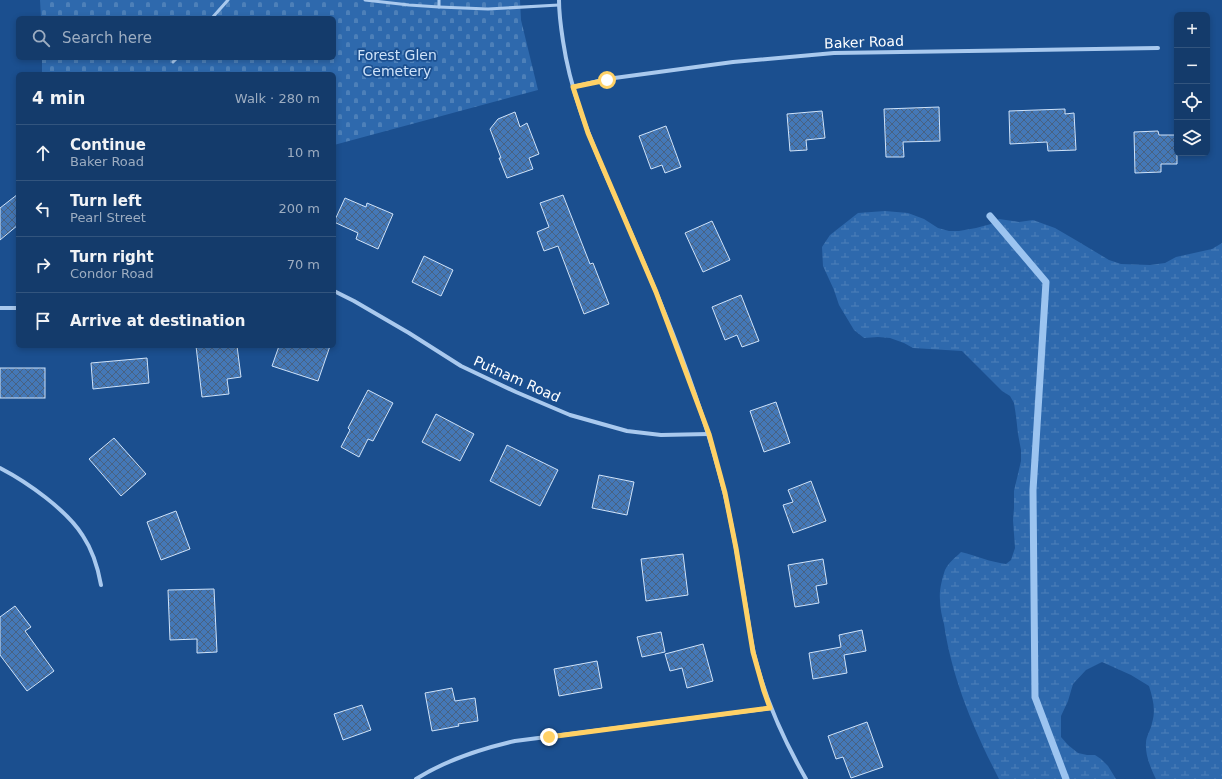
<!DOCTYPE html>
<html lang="en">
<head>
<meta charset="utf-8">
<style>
  :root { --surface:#143b6b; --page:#214673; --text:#f1f3f6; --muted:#9dadc1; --line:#33557e }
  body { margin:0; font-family:"DejaVu Sans",sans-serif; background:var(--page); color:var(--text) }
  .controls { position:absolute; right:12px; top:12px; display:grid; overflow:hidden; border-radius:6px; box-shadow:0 2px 6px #0003 }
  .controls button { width:36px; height:36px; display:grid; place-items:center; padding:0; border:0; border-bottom:1px solid var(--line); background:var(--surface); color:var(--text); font:20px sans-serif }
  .stop { position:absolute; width:12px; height:12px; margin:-9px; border:3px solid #ffd166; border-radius:50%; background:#fff }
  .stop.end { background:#ffd166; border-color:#fff; box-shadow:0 1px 4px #0008 }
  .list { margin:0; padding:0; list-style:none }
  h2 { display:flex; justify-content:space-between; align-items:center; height:52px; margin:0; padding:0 16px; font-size:17px }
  h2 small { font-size:13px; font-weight:400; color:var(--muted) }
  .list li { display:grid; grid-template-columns:26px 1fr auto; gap:12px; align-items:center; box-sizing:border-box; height:56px; padding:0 16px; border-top:1px solid var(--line) }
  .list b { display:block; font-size:15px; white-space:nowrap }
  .list p { margin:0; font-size:13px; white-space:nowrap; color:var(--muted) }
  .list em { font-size:13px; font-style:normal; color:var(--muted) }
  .icon { flex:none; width:22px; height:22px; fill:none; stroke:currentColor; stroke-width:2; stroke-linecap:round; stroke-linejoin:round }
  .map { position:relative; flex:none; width:1222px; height:779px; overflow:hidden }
  .search { position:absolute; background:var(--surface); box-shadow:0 2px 6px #0003; left:16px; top:16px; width:320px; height:44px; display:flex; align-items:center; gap:10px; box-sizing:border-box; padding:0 14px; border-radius:6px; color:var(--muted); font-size:15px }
  .panel { position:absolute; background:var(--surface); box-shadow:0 2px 6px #0003; left:16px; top:72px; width:320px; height:276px; border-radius:6px }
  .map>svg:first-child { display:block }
  .wetland { fill:url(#wetland-marsh) }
  .cemetery { fill:url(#cemetery-stones) }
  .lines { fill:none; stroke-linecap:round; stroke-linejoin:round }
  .stream { stroke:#9cc4f0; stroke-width:7 }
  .building { fill:url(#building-cross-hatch); stroke:#cfe3fa }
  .service { stroke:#a9c9ee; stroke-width:3 }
  .minor { stroke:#a9c9ee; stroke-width:4 }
  .route { stroke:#ffd166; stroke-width:5 }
  .labels { text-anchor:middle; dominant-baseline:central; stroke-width:3.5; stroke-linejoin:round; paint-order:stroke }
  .street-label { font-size:14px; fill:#fff; stroke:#1b4f8f }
  .park-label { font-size:14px; fill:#cfe3fa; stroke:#1b4f8f }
</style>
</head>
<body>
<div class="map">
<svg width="1222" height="779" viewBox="0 0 1222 779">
  <defs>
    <pattern id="wetland-marsh" width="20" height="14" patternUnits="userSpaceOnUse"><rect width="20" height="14" fill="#2e69ad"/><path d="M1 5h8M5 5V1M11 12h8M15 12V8" fill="none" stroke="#4d80b9"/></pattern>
    <pattern id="cemetery-stones" width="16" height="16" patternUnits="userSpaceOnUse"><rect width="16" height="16" fill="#2e69ad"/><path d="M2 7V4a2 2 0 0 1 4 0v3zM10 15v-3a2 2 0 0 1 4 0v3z" fill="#4d80b9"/></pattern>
    <pattern id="building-cross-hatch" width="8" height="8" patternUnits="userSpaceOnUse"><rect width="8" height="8" fill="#4478b7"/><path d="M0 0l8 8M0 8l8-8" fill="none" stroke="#486282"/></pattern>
  </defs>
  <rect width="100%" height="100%" fill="#1b4f8f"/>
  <path class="wetland" d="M 885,211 L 908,213 L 924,219 L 938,228 L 949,231 L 959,231 L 976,228 L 991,224 L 999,219 L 1019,222 L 1033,220 L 1055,228 L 1079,242 L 1109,260 L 1121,264 L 1150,265 L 1165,263 L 1176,257 L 1212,249 L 1222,243 L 1222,779 L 1156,779 C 1151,769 1145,755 1146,743 C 1146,736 1151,730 1152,723 C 1156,710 1153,699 1149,686 L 1131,675 L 1102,662 L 1086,670 L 1073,684 L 1068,701 L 1061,716 L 1061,737 L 1068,745 L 1078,753 L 1087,755 L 1095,755 L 1101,759 L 1108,766 L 1116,779 L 999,779 C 974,730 952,679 944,624 C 942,617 940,608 940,600 C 939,591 942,579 945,570 C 948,563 956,557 961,552 C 977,556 990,562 1006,564 L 1011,560 L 1015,548 L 1013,520 L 1014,508 L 1014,491 L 1021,461 L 1021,450 L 1018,434 L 1016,416 L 1014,403 L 1010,396 L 1002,391 L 962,351 L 913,348 L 904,343 L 890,338 L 878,337 L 864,338 L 854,330 L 839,305 L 834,290 L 823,266 L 822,247 L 830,235 L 858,213 Z"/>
  <path class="cemetery" d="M 40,0 L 520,0 L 521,20 L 538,90 L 334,145 L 334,74 L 42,74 L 42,58 L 334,58 L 334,18 L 41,18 Z"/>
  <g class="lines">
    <path class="stream" d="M 990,216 L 1046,282 L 1033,490 L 1035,697 L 1066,779"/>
  </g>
  <g class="building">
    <path d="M 939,107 L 940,141 L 903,142 L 904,157 L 886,157 L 884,109 Z"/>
    <path d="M 1065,109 L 1065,114 L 1074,113 L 1076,150 L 1048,151 L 1047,142 L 1010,144 L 1009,111 Z"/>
    <path d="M 822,111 L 825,138 L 806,140 L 807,150 L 790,151 L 787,114 Z"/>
    <path d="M 515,112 L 520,127 L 527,123 L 539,154 L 529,158 L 533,169 L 507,178 L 499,158 L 501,158 L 490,129 L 498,119 Z"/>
    <path d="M 666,126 L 681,167 L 665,173 L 662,165 L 651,169 L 639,136 Z"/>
    <path d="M 1158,131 L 1159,135 L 1177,135 L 1177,164 L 1161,164 L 1161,172 L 1135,173 L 1134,132 Z"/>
    <path d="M 18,194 L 18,225 L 0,240 L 0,208 Z"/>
    <path d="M 563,195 L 590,264 L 593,263 L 609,304 L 584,314 L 558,246 L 544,251 L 537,232 L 549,227 L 540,203 Z"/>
    <path d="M 345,198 L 366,207 L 367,203 L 393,214 L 378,249 L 356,239 L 358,233 L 334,222 Z"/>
    <path d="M 712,221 L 730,260 L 703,272 L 685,233 Z"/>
    <path d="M 424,256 L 453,270 L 441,296 L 412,282 Z"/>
    <path d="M 741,295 L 759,341 L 742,347 L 737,335 L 725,340 L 712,307 Z"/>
    <path d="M 196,346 L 237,346 L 241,377 L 227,379 L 229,394 L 202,397 Z"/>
    <path d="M 279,346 L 330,346 L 318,381 L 272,366 Z"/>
    <path d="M 147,358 L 149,383 L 93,389 L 91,363 Z"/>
    <rect x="0" y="368" width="45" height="30"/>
    <path d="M 368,390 L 393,403 L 373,441 L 368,439 L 359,457 L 341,447 L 350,430 L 348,428 Z"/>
    <path d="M 776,402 L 790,443 L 764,452 L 750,411 Z"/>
    <path d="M 436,414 L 474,434 L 460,461 L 422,442 Z"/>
    <path d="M 114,438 L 146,474 L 121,496 L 89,459 Z"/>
    <path d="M 507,445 L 558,470 L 540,506 L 490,481 Z"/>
    <path d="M 599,475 L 634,482 L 627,515 L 592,508 Z"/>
    <path d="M 811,481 L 826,521 L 793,533 L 783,505 L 793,502 L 788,490 Z"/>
    <path d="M 176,511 L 190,549 L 161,560 L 147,522 Z"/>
    <path d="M 683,554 L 688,595 L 646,601 L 641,559 Z"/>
    <path d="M 823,559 L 827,584 L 816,586 L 819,603 L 795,607 L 788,565 Z"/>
    <path d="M 214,589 L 217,652 L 197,653 L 197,639 L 170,640 L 168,590 Z"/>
    <path d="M 15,606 L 31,627 L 25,631 L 54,671 L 27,691 L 0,655 L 0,617 Z"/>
    <path d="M 862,630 L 866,651 L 844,655 L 847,673 L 813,679 L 809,653 L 841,647 L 839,635 Z"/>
    <path d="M 661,632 L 665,652 L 642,657 L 637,637 Z"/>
    <path d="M 703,644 L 713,681 L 687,688 L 682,668 L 670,671 L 665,654 Z"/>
    <path d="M 597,661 L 602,688 L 559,696 L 554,669 Z"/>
    <path d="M 452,688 L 455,701 L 475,698 L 478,721 L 458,724 L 459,726 L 432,731 L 425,693 Z"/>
    <path d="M 362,705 L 371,730 L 343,740 L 334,714 Z"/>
    <path d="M 867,722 L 883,767 L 851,778 L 843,757 L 836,759 L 828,736 Z"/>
  </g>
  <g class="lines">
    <g class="service">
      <path d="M 365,0 L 409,5 L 439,7 L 439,0"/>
      <path d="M 439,7 L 488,9 L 559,5"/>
      <path d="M 212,18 L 228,0"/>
      <path d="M 173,62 L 177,58"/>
    </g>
    <g class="minor">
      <path d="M 559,0 C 559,14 561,28 563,41 C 570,89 588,134 607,178 C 652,280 697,383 724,491 C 734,531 740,573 747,613 C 749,627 751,640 754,654 C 765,699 783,739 806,779"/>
      <path d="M 573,87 L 607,79 L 644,74 L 733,62 L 834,53 L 1158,48"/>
      <path d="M 334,291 L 354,301 L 409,333 L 461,366 L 516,392 L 570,415 L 627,431 L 661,435 L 709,434"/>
      <path d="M 0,308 L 18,308"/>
      <path d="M 0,468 C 27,482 67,510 83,536 C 93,551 98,568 101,585"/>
      <path d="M 416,779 C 446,760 480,749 515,741 L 771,708"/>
    </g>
  </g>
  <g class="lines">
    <path class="route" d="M 549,737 L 770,708 L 764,691 L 753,652 L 736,548 L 725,493 L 709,434 L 656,292 L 588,133 L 573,87 L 607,80"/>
  </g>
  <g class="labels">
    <g class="street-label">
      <text transform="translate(864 42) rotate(-2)">Baker Road</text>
      <text transform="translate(517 379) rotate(24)">Putnam Road</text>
    </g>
    <g class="park-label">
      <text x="397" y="55">Forest Glen<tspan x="397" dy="16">Cemetery</tspan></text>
    </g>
  </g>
</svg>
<div class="controls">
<button>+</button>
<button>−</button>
<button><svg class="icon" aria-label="locate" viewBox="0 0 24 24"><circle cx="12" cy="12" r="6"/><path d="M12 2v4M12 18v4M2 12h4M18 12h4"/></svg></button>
<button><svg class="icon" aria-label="layers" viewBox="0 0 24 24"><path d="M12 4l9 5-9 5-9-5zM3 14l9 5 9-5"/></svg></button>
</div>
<div class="stop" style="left:607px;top:80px"></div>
<div class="stop end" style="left:549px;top:737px"></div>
<div class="search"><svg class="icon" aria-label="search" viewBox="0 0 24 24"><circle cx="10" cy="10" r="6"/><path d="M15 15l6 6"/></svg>Search here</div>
<section class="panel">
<h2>4 min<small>Walk · 280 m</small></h2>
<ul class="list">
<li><svg class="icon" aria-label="ahead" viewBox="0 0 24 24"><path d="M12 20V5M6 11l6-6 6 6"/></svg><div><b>Continue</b><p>Baker Road</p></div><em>10 m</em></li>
<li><svg class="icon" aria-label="left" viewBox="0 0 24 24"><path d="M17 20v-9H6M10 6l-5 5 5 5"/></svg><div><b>Turn left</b><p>Pearl Street</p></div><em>200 m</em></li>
<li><svg class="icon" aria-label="right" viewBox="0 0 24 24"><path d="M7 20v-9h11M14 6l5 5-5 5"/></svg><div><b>Turn right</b><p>Condor Road</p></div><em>70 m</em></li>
<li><svg class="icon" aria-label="arrive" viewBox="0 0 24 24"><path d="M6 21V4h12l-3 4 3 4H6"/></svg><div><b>Arrive at destination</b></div></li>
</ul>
</section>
</div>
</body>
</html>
